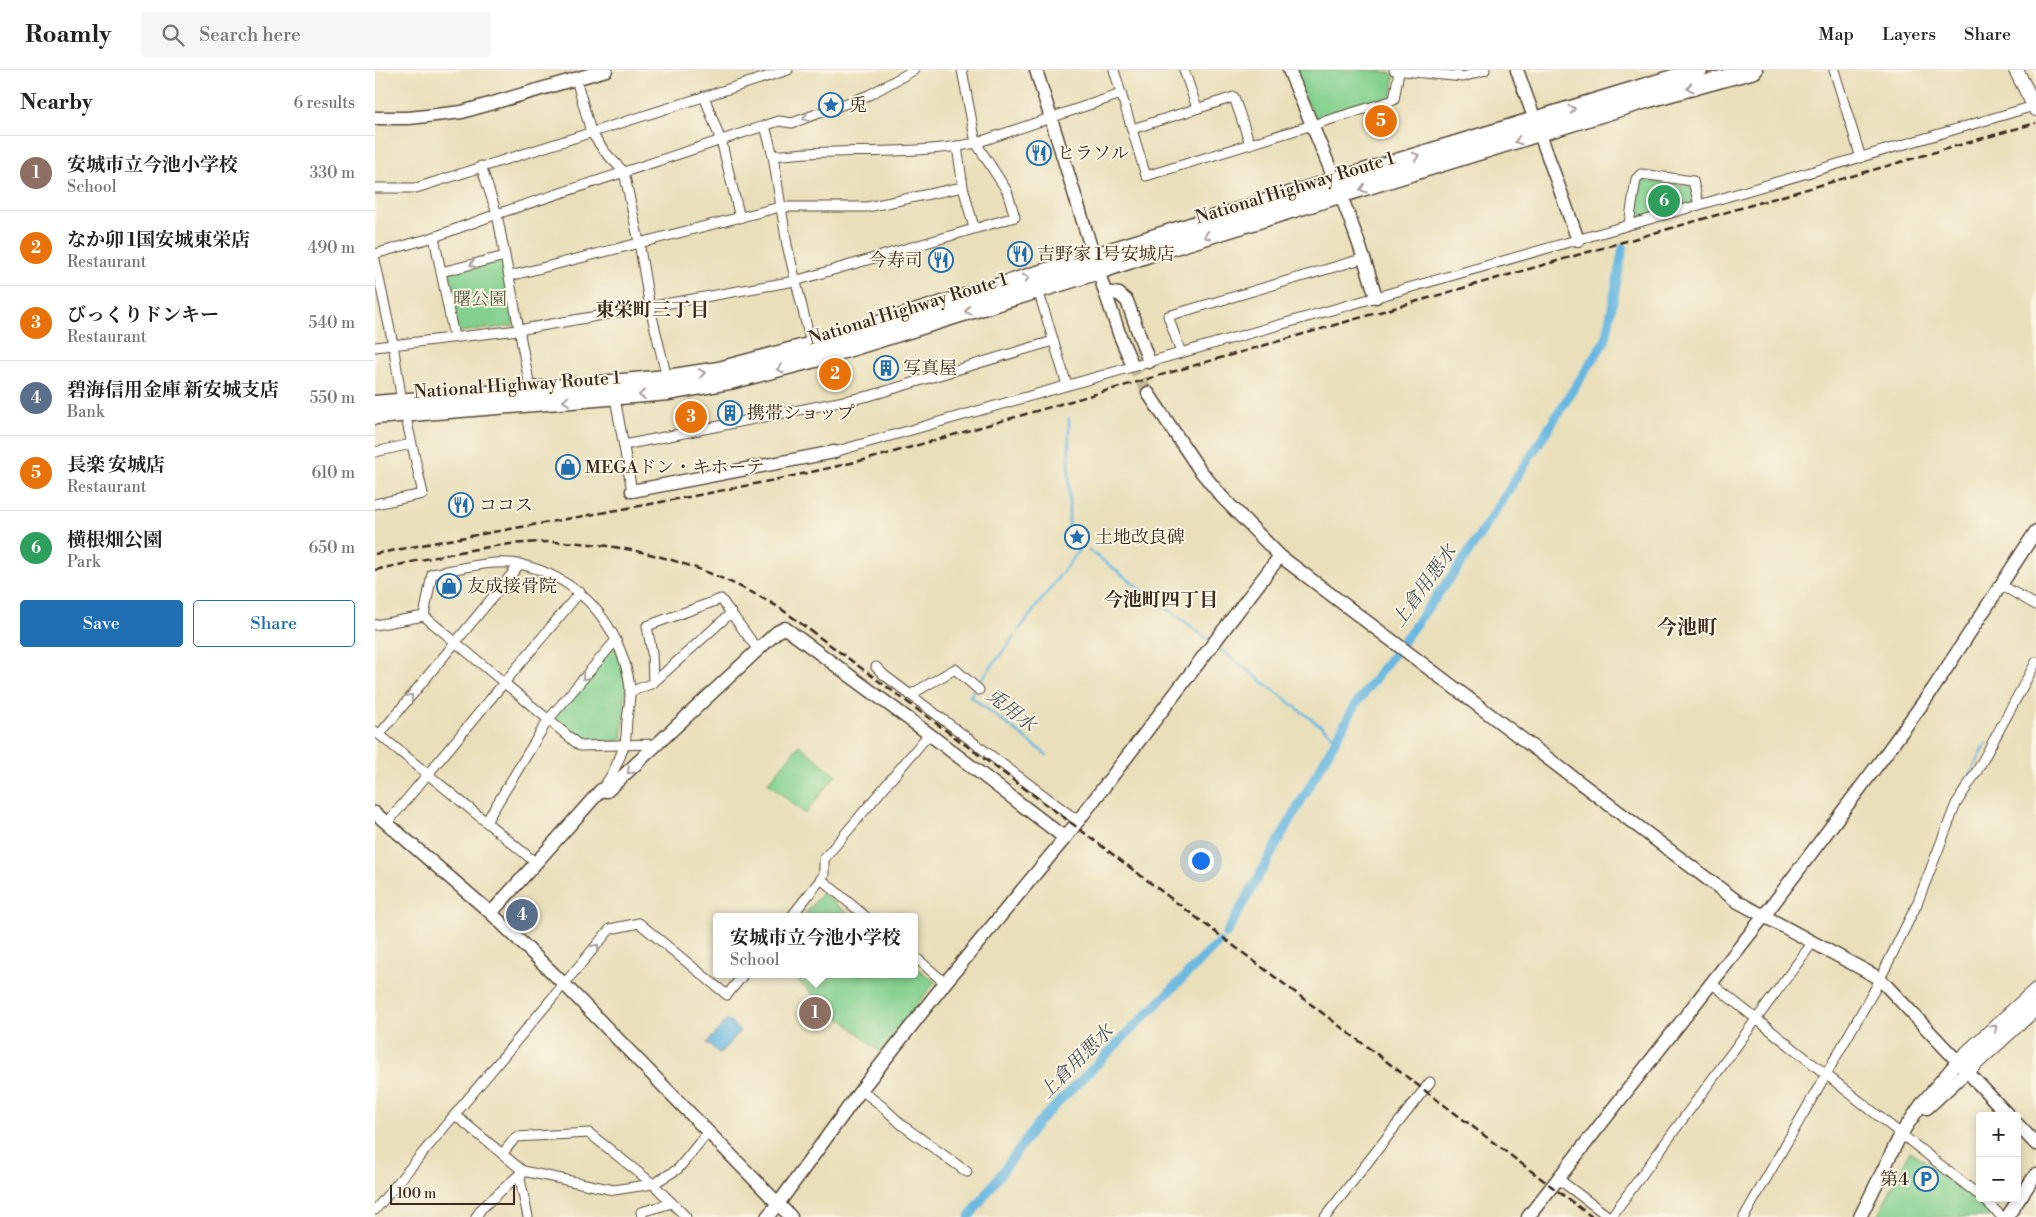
<!DOCTYPE html>
<html lang="en">
<head>
<meta charset="utf-8">
<style>
  :root { --surface:#fff; --page:#f6f6f6; --text:#222; --muted:#767676; --line:#e0e0e0; --accent:#1f6fb2 }
  body { margin:0; font-family:"Libre Bodoni","Noto Serif JP",serif; background:var(--page); color:var(--text) }
  .controls { position:absolute; right:15px; bottom:15px; display:grid; overflow:hidden; border-radius:5px; box-shadow:0 2px 8px #0003 }
  .controls button { width:45px; height:45px; display:grid; place-items:center; padding:0; border:0; border-bottom:1px solid var(--line); background:var(--surface); color:var(--text); font:25px sans-serif }
  .scale { position:absolute; left:15px; bottom:12px; width:125px; box-sizing:border-box; padding-left:5px; border:2px solid #3b2a1e; border-top:0; font-size:14px; line-height:18px; white-space:nowrap; color:#3b2a1e; -webkit-text-stroke:4px #fcf5e5; paint-order:stroke }
  .you { position:absolute; left:825px; top:790px; width:18px; height:18px; margin:-12px; border:4px solid #fff; border-radius:50%; background:#1a73e8; box-shadow:0 0 0 8px #1a73e833 }
  .badge { display:grid; place-items:center; width:32px; height:32px; border-radius:50%; background:var(--accent); color:#fff; font-size:16px; font-weight:700 }
  .pin { position:absolute; translate:-50% -50%; border:2px solid #fff; box-shadow:0 1px 5px #0006 }
  .popup { position:absolute; left:338px; top:843px; width:205px; height:65px; box-sizing:border-box; display:grid; place-content:center; border-radius:5px; background:var(--surface); filter:drop-shadow(0 1px 4px #0005); font-size:16px; white-space:nowrap; color:var(--muted) }
  .popup b { font-size:19px; color:var(--text) }
  .popup::after { content:''; position:absolute; left:50%; top:100%; margin-left:-10px; border:10px solid transparent; border-top-color:var(--surface) }
  .list { margin:0; padding:0; list-style:none }
  h2 { display:flex; justify-content:space-between; align-items:center; height:65px; margin:0; padding:0 20px; font-size:21px }
  h2 small { font-size:16px; font-weight:400; color:var(--muted) }
  .list li { display:grid; grid-template-columns:32px 1fr auto; gap:15px; align-items:center; box-sizing:border-box; height:75px; padding:0 20px; border-top:1px solid var(--line) }
  .list b { display:block; font-size:19px; white-space:nowrap }
  .list p { margin:0; font-size:16px; white-space:nowrap; color:var(--muted) }
  .list em { font-size:16px; font-style:normal; color:var(--muted) }
  .actions { display:flex; gap:10px; padding:15px 20px }
  .actions a { flex:1; padding:11px 0; border:1px solid var(--accent); border-radius:5px; text-align:center; font-size:18px; color:var(--accent) }
  .actions .main { background:var(--accent); color:#fff }
  .icon { flex:none; width:28px; height:28px; fill:none; stroke:currentColor; stroke-width:2; stroke-linecap:round; stroke-linejoin:round }
  .map { position:relative; flex:none; width:1661px; height:1147px; overflow:hidden }
  header { display:flex; align-items:center; gap:30px; box-sizing:border-box; height:70px; padding:0 25px; background:var(--surface); border-bottom:1px solid var(--line) }
  header strong { font-size:24px }
  nav { display:flex; gap:28px; margin-inline-start:auto; font-size:18px }
  .search { width:350px; height:45px; background:var(--page); display:flex; align-items:center; gap:12px; box-sizing:border-box; padding:0 18px; border-radius:5px; color:var(--muted); font-size:19px }
  main { display:flex }
  aside { flex:1; background:var(--surface) }
  .map>svg:first-child { display:block }
  .green { fill:#84d18f; stroke:#607e56 }
  .water { fill:#66b7e1; stroke:#507080 }
  .lines { fill:none; stroke-linecap:round; stroke-linejoin:round }
  .stream { stroke:#66b7e1; stroke-width:2.5 }
  .canal { stroke:#66b7e1; stroke-width:9 }
  .secondary-tunnel { stroke:#c6bb9b; stroke-width:12; stroke-dasharray:12 6; stroke-linecap:butt }
  .street-casing { stroke:#554535; stroke-width:11 }
  .secondary-casing { stroke:#554535; stroke-width:15 }
  .primary-casing { stroke:#554535; stroke-width:16 }
  .highway-casing { stroke:#554535; stroke-width:19 }
  .street { stroke:#fff; stroke-width:9 }
  .secondary { stroke:#fff; stroke-width:12 }
  .primary { stroke:#fff; stroke-width:14 }
  .highway { stroke:#fff; stroke-width:16 }
  .rail { stroke:#3b2a1e; stroke-width:2.5; stroke-dasharray:8 4; stroke-linecap:butt }
  .oneway { stroke:#a79f9a }
  .labels { text-anchor:middle; dominant-baseline:central; stroke-width:4; stroke-linejoin:round; paint-order:stroke }
  .poi-label { font-size:18px; fill:#3b2a1e; stroke:#fcf5e5; text-anchor:start }
  .street-label { font-size:18px; fill:#3b2a1e; stroke:#fcf5e5 }
  .park-label { font-size:18px; fill:#515c40; stroke:#fcf5e5 }
  .neighbourhood-label { font-size:19px; font-weight:bold; fill:#3b2a1e; stroke:#fcf5e5 }
  .water-label { font-size:19px; font-style:italic; fill:#4a5b62; stroke:#fcf5e5 }
  .quarter-label { font-size:20px; font-weight:bold; fill:#3b2a1e; stroke:#fcf5e5 }
</style>
</head>
<body>
<header>
<strong>Roamly</strong>
<div class="search"><svg class="icon" aria-label="search" viewBox="0 0 24 24"><circle cx="10" cy="10" r="6"/><path d="M15 15l6 6"/></svg>Search here</div>
<nav><a>Map</a><a>Layers</a><a>Share</a></nav>
</header>
<main>
<aside>
<h2>Nearby<small>6 results</small></h2>
<ul class="list">
<li><span class="badge" style="background:#8d6e63">1</span><div><b>安城市立今池小学校</b><p>School</p></div><em>330 m</em></li>
<li><span class="badge" style="background:#e8710a">2</span><div><b>なか卯 1国安城東栄店</b><p>Restaurant</p></div><em>490 m</em></li>
<li><span class="badge" style="background:#e8710a">3</span><div><b>びっくりドンキー</b><p>Restaurant</p></div><em>540 m</em></li>
<li><span class="badge" style="background:#5c6f8a">4</span><div><b>碧海信用金庫 新安城支店</b><p>Bank</p></div><em>550 m</em></li>
<li><span class="badge" style="background:#e8710a">5</span><div><b>長楽 安城店</b><p>Restaurant</p></div><em>610 m</em></li>
<li><span class="badge" style="background:#2e9e5b">6</span><div><b>横根畑公園</b><p>Park</p></div><em>650 m</em></li>
</ul>
<div class="actions"><a class="main">Save</a><a>Share</a></div>
</aside>
<div class="map">
<svg width="1661" height="1147" viewBox="0 0 1661 1147">
  <rect width="100%" height="100%" fill="#fcf5e5"/>
  <filter id="ink" filterUnits="userSpaceOnUse"><feTurbulence type="fractalNoise" baseFrequency=".02" numOctaves="2"/><feDisplacementMap in="SourceGraphic" scale="10" xChannelSelector="R" yChannelSelector="G"/><feConvolveMatrix kernelMatrix="1 2 1 2 8 2 1 2 1" color-interpolation-filters="sRGB"/></filter>
  <filter id="wash" filterUnits="userSpaceOnUse"><feTurbulence type="fractalNoise" baseFrequency=".0096" numOctaves="4" result="noise"/><feDisplacementMap in="SourceGraphic" scale="20" xChannelSelector="R" yChannelSelector="G"/><feGaussianBlur stdDeviation="1.12" result="paint"/><feColorMatrix in="noise" values="0 0 0 0 0 0 0 0 0 0 0 0 0 0 0 0 0 1.4 0 .05"/><feComposite in="paint" operator="in"/></filter>
  <g filter="url(#wash)">
    <rect width="100%" height="100%" fill="#e9dfba"/>
    <g class="green">
      <path d="M 918,0 L 996,0 L 1016,3 L 1019,6 L 1017,26 L 1014,28 L 944,50 L 939,48 Z"/>
      <path d="M 1268,110 L 1315,116 L 1319,128 L 1317,133 L 1264,148 L 1259,143 L 1264,113 Z"/>
      <path d="M 124,189 L 128,192 L 139,253 L 137,256 L 84,262 L 80,259 L 71,206 L 72,202 Z"/>
      <path d="M 237,578 L 241,579 L 251,613 L 247,668 L 243,671 L 206,671 L 180,650 L 180,645 Z"/>
      <path d="M 424,675 L 461,705 L 430,744 L 393,713 Z"/>
      <path d="M 447,823 L 477,847 L 428,847 Z"/>
      <path d="M 539,896 L 560,912 L 505,982 L 414,904 L 539,904 Z"/>
      <path d="M 1535,1081 L 1605,1129 L 1622,1147 L 1502,1147 Z"/>
    </g>
    <path class="water" d="M 352,949 L 365,961 L 345,984 L 332,973 Z"/>
    <g class="lines">
      <g class="stream">
        <path d="M 694,460 L 694,348"/>
        <path d="M 714,480 L 835,571"/>
        <path d="M 643,561 L 704,480 L 694,470"/>
        <path d="M 841,576 L 961,668"/>
        <path d="M 602,615 L 639,567"/>
        <path d="M 599,620 L 595,626 L 672,685"/>
        <path d="M 1592,710 L 1612,673"/>
      </g>
      <g class="canal">
        <path d="M 851,864 L 981,634 L 1088,491 L 1231,269 L 1248,178"/>
        <path d="M 594,1147 L 664,1052 L 844,872"/>
      </g>
    </g>
  </g>
  <g filter="url(#ink)">
    <g class="lines">
      <path class="secondary-tunnel" d="M 757,294 L 773,323"/>
      <defs>
        <g id="street">
          <path d="M 739,0 L 771,106 L 1019,30 L 1024,1"/>
          <path d="M 809,0 L 822,38"/>
          <path d="M 1019,0 L 1088,7 L 1110,0"/>
          <path d="M 1459,0 L 1486,88"/>
          <path d="M 201,9 L 216,62 L 230,82 L 249,102 L 264,172 L 275,238 L 292,308"/>
          <path d="M 329,26 L 347,74 L 365,148"/>
          <path d="M 390,56 L 398,86 L 412,175 L 437,278"/>
          <path d="M 757,59 L 859,27 L 875,74"/>
          <path d="M 582,76 L 588,117 L 599,158"/>
          <path d="M 398,86 C 418,84 439,82 459,82 C 507,81 555,82 601,73 L 746,24"/>
          <path d="M 106,96 L 122,144 L 156,322"/>
          <path d="M 0,118 L 41,118 L 413,0"/>
          <path d="M 1254,154 L 1261,109 L 1266,104 L 1318,111 L 1324,135"/>
          <path d="M 59,167 L 79,267"/>
          <path d="M 0,184 L 59,167 L 122,144 L 404,51 L 417,53 L 494,25 L 539,0"/>
          <path d="M 0,190 L 18,274 L 27,332"/>
          <path d="M 66,202 L 130,186"/>
          <path d="M 135,206 L 405,137 L 492,137 L 588,117"/>
          <path d="M 663,220 L 692,315"/>
          <path d="M 0,277 L 143,260 L 420,211 L 640,147 L 632,121 L 601,73 L 587,0"/>
          <path d="M 806,283 L 793,246 L 990,188"/>
          <path d="M 240,328 L 257,421"/>
          <path d="M 249,375 L 494,326 L 678,271"/>
          <path d="M 0,382 L 36,374"/>
          <path d="M 459,382 L 1324,135 L 1659,36"/>
          <path d="M 0,434 L 48,424 L 30,343"/>
          <path d="M 1626,515 L 1661,535"/>
          <path d="M 356,543 L 383,580"/>
          <path d="M 49,546 L 57,504 C 85,499 119,488 148,495 C 194,506 229,538 246,582 C 251,595 255,610 255,623 C 255,632 253,641 252,650 C 251,658 252,668 249,676 C 244,691 235,709 226,720"/>
          <path d="M 49,546 L 205,676 L 281,674"/>
          <path d="M 0,555 L 49,546"/>
          <path d="M 501,597 L 509,605 L 703,751"/>
          <path d="M 255,622 L 278,613 L 356,543 L 346,529 L 272,556 L 277,583 L 278,613"/>
          <path d="M 535,625 L 580,599 L 604,620"/>
          <path d="M 0,661 L 160,792"/>
          <path d="M 4,665 L 145,494"/>
          <path d="M 111,752 L 173,650 L 241,570"/>
          <path d="M 12,753 L 205,522"/>
          <path d="M 446,809 L 491,847"/>
          <path d="M 416,847 L 446,809 L 449,804 L 449,789 L 554,664"/>
          <path d="M 539,886 L 570,913"/>
          <path d="M 1336,913 L 1526,1064"/>
          <path d="M 486,1020 L 507,1036 L 527,1055 L 592,1102"/>
          <path d="M 80,1045 L 148,1101 L 239,1120 L 278,1114 L 303,1099 L 333,1062"/>
          <path d="M 1530,1067 L 1605,1126"/>
          <path d="M 127,1084 L 141,1067 L 214,1063 L 278,1114 L 311,1147"/>
          <path d="M 148,1101 L 145,1109 L 153,1147"/>
          <path d="M 1182,1108 L 1234,1147"/>
          <path d="M 1608,1128 L 1627,1147"/>
          <path d="M 0,1140 L 235,859 L 264,853 L 352,925 L 369,904"/>
          <path d="M 101,1147 L 106,1139 L 148,1101"/>
          <path d="M 267,1147 L 266,1142 L 297,1133"/>
          <path d="M 950,1147 L 1055,1012"/>
          <path d="M 1236,1147 L 1438,872"/>
          <path d="M 1369,1147 L 1500,919 L 1542,834 L 1581,734 L 1602,701 L 1661,592"/>
        </g>
        <g id="secondary">
          <path d="M 661,0 L 728,216 L 745,266 L 757,294"/>
          <path d="M 914,0 C 945,75 978,148 1001,227"/>
          <path d="M 1142,0 L 1203,170"/>
          <path d="M 0,48 L 34,48 L 87,42 L 231,0"/>
          <path d="M 730,222 L 744,224 L 752,231 L 774,292"/>
          <path d="M 773,323 L 824,399 L 847,427 L 905,486 L 1363,832 L 1504,908 L 1634,1046"/>
          <path d="M 257,421 L 459,382"/>
          <path d="M 0,743 L 116,843 L 190,915 L 416,1147"/>
          <path d="M 116,843 L 226,720 L 232,721 L 402,562 L 410,558 L 554,664 L 690,768"/>
          <path d="M 1552,1038 L 1592,1001"/>
          <path d="M 1642,1054 L 1661,1074"/>
          <path d="M 392,1147 L 403,1134 L 486,1020 L 570,913 L 690,768 L 905,486"/>
          <path d="M 1153,1147 L 1389,846 L 1510,685 L 1558,619 L 1661,461"/>
          <path d="M 1485,1147 L 1526,1064 L 1548,1032 L 1583,991"/>
          <path d="M 1632,1147 L 1661,1104"/>
        </g>
        <g id="primary">
          <path d="M 1641,0 L 1661,39"/>
          <path d="M 1583,991 L 1661,920"/>
          <path d="M 1592,1001 L 1661,938"/>
        </g>
        <g id="highway">
          <path d="M 0,334 L 292,308 L 344,300 L 437,275 L 949,114 L 1324,0"/>
          <path d="M 0,346 L 294,322 L 355,311 L 440,289 L 724,201 L 774,184 L 1274,29 L 1379,0"/>
        </g>
      </defs>
      <use href="#street" class="street-casing"/>
      <use href="#secondary" class="secondary-casing"/>
      <use href="#primary" class="primary-casing"/>
      <use href="#highway" class="highway-casing"/>
      <use href="#street" class="street"/>
      <use href="#secondary" class="secondary"/>
      <use href="#primary" class="primary"/>
      <use href="#highway" class="highway"/>
      <g class="rail">
        <path d="M 0,484 C 168,451 339,427 505,386 L 1661,53"/>
        <path d="M 0,500 C 42,491 84,481 127,475 C 225,463 321,488 405,538 L 699,755 L 1217,1147"/>
      </g>
    </g>
    <defs><path id="oneway-chevron" d="M-2-3.5L2.5 0L-2 3.5" fill="none" stroke-width="1.6" stroke-linecap="round" stroke-linejoin="round" transform="scale(1.25)"/></defs>
    <g class="oneway">
      <use href="#oneway-chevron" transform="translate(1315 18) rotate(164)"/>
      <use href="#oneway-chevron" transform="translate(1197 39) rotate(-17)"/>
      <use href="#oneway-chevron" transform="translate(431 48) rotate(160)"/>
      <use href="#oneway-chevron" transform="translate(1143 71) rotate(163)"/>
      <use href="#oneway-chevron" transform="translate(1041 86) rotate(-17)"/>
      <use href="#oneway-chevron" transform="translate(988 119) rotate(163)"/>
      <use href="#oneway-chevron" transform="translate(832 166) rotate(163)"/>
      <use href="#oneway-chevron" transform="translate(98 194) rotate(166)"/>
      <use href="#oneway-chevron" transform="translate(651 208) rotate(-17)"/>
      <use href="#oneway-chevron" transform="translate(593 241) rotate(163)"/>
      <use href="#oneway-chevron" transform="translate(405 299) rotate(164)"/>
      <use href="#oneway-chevron" transform="translate(327 303) rotate(-9)"/>
      <use href="#oneway-chevron" transform="translate(267 325) rotate(174)"/>
      <use href="#oneway-chevron" transform="translate(191 331) rotate(176)"/>
      <use href="#oneway-chevron" transform="translate(210 607) rotate(131)"/>
      <use href="#oneway-chevron" transform="translate(35 627) rotate(-50)"/>
      <use href="#oneway-chevron" transform="translate(255 701) rotate(137)"/>
      <use href="#oneway-chevron" transform="translate(221 877) rotate(-51)"/>
      <use href="#oneway-chevron" transform="translate(1619 958) rotate(-43)"/>
    </g>
  </g>
  <defs>
    <symbol id="sight-ring" viewBox="-11 -11 22 22"><circle r="9.5" fill="#fcf5e5" stroke="#1f6fb2" stroke-width="1.5"/><path d="M0-6L1.8-2.2L6-1.7L2.9 1.2L3.7 5.4L0 3.3L-3.7 5.4L-2.9 1.2L-6-1.7L-1.8-2.2Z" fill="#1f6fb2"/></symbol>
    <symbol id="restaurant-ring" viewBox="-11 -11 22 22"><circle r="9.5" fill="#fcf5e5" stroke="#1f6fb2" stroke-width="1.5"/><path d="M-5-6h1v4h1v-4h1v4h1v-4h1v5L-1.5 .5V6h-2V.5L-5-1ZM5-6V6H3V1.5H1.5Q1.5-4 5-6Z" fill="#1f6fb2"/></symbol>
    <symbol id="building-ring" viewBox="-11 -11 22 22"><circle r="9.5" fill="#fcf5e5" stroke="#1f6fb2" stroke-width="1.5"/><path d="M-4-6H4V6H1V3H-1V6H-4ZM-2.5-4.3h1.7v1.8h-1.7ZM.8-4.3h1.7v1.8H.8ZM-2.5-1h1.7V.8h-1.7ZM.8-1h1.7V.8H.8Z" fill="#1f6fb2"/></symbol>
    <symbol id="shop-ring" viewBox="-11 -11 22 22"><circle r="9.5" fill="#fcf5e5" stroke="#1f6fb2" stroke-width="1.5"/><path d="M-5-2.5h2.3a2.7 3.5 0 0 1 5.4 0H5L5.5 6h-11ZM-1.5-2.5h3a1.5 2.3 0 0 0-3 0Z" fill="#1f6fb2"/></symbol>
    <symbol id="parking-ring" viewBox="-11 -11 22 22"><circle r="9.5" fill="#fcf5e5" stroke="#1f6fb2" stroke-width="1.5"/><path d="M-3.5-5.5H1a3.5 3.5 0 0 1 0 7H-1V5.5H-3.5ZM-1-3.4V-.6H.8a1.4 1.4 0 0 0 0-2.8Z" fill="#1f6fb2"/></symbol>
  </defs>
  <g fill-rule="evenodd">
    <use href="#sight-ring" x="442" y="21" width="28" height="28"/>
    <use href="#restaurant-ring" x="650" y="69" width="28" height="28"/>
    <use href="#restaurant-ring" x="631" y="170" width="28" height="28"/>
    <use href="#restaurant-ring" x="552" y="176" width="28" height="28"/>
    <use href="#building-ring" x="497" y="284" width="28" height="28"/>
    <use href="#building-ring" x="341" y="329" width="28" height="28"/>
    <use href="#shop-ring" x="179" y="383" width="28" height="28"/>
    <use href="#restaurant-ring" x="72" y="421" width="28" height="28"/>
    <use href="#sight-ring" x="688" y="453" width="28" height="28"/>
    <use href="#shop-ring" x="60" y="502" width="28" height="28"/>
    <use href="#parking-ring" x="1537" y="1095" width="28" height="28"/>
  </g>
  <g class="labels">
    <g class="poi-label">
      <text x="474" y="35">兎</text>
      <text x="682" y="83">ヒラソル</text>
      <text x="662" y="184">吉野家 1号安城店</text>
      <text x="548" y="190" text-anchor="end">今寿司</text>
      <text x="528" y="298">写真屋</text>
      <text x="372" y="343">携帯ショップ</text>
      <text x="210" y="397">MEGAドン・キホーテ</text>
      <text x="104" y="435">ココス</text>
      <text x="720" y="467">土地改良碑</text>
      <text x="92" y="516">友成接骨院</text>
      <text x="1534" y="1109" text-anchor="end">第4</text>
    </g>
    <g class="street-label">
      <text transform="translate(920 118) rotate(-17)">National Highway Route 1</text>
      <text transform="translate(533 239) rotate(-17)">National Highway Route 1</text>
      <text transform="translate(142 315) rotate(-4)">National Highway Route 1</text>
    </g>
    <g class="park-label">
      <text x="105" y="229">曙公園</text>
    </g>
    <g class="neighbourhood-label">
      <text x="277" y="240">東栄町三丁目</text>
      <text x="786" y="530">今池町四丁目</text>
    </g>
    <g class="water-label">
      <text transform="translate(1049 516) rotate(-54)">上倉用悪水</text>
      <text transform="translate(636 640) rotate(38)">兎用水</text>
      <text transform="translate(701 992) rotate(-45)">上倉用悪水</text>
    </g>
    <g class="quarter-label">
      <text x="1312" y="558">今池町</text>
    </g>
  </g>
</svg>
<div class="controls">
<button>+</button>
<button>−</button>
</div>
<div class="scale">100 m</div>
<div class="you"></div>
<div class="pin badge" style="left:440px;top:943px;background:#8d6e63">1</div>
<div class="popup"><b>安城市立今池小学校</b>School</div>
<div class="pin badge" style="left:460px;top:304px;background:#e8710a">2</div>
<div class="pin badge" style="left:316px;top:347px;background:#e8710a">3</div>
<div class="pin badge" style="left:147px;top:845px;background:#5c6f8a">4</div>
<div class="pin badge" style="left:1006px;top:51px;background:#e8710a">5</div>
<div class="pin badge" style="left:1289px;top:131px;background:#2e9e5b">6</div>
</div>
</main>
</body>
</html>
